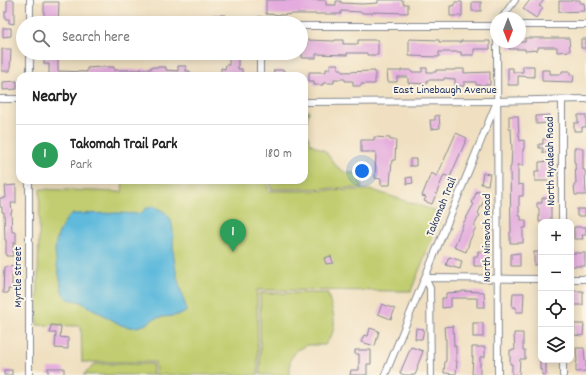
<!DOCTYPE html>
<html lang="en">
<head>
<meta charset="utf-8">
<style>
  :root { --surface:#fff; --page:#f6f6f6; --text:#222; --muted:#767676; --line:#e0e0e0; --accent:#c8321e }
  body { margin:0; font-family:Dekko,sans-serif; background:var(--page); color:var(--text) }
  .controls { position:absolute; right:12px; bottom:12px; display:grid; overflow:hidden; border-radius:8px; box-shadow:0 2px 10px #0003 }
  .controls button { width:36px; height:36px; display:grid; place-items:center; padding:0; border:0; border-bottom:1px solid var(--line); background:var(--surface); color:var(--text); font:20px sans-serif }
  .compass { position:absolute; left:490px; top:12px; width:36px; height:36px; border-radius:50%; background:var(--surface); box-shadow:0 2px 10px #0003; rotate:180deg }
  .you { position:absolute; left:362px; top:171px; width:14px; height:14px; margin:-10px; border:3px solid #fff; border-radius:50%; background:#1a73e8; box-shadow:0 0 0 6px #1a73e833 }
  .badge { display:grid; place-items:center; width:26px; height:26px; border-radius:50%; background:var(--accent); color:#fff; font-size:13px; font-weight:700 }
  .pin { position:absolute; translate:-50% -33px; filter:drop-shadow(0 1px 2px #0008) }
  .pin::after { content:''; position:absolute; top:21px; width:14px; height:12px; background:inherit; clip-path:polygon(0 0,100% 0,50% 100%) }
  .list { margin:0; padding:0; list-style:none }
  h2 { display:flex; justify-content:space-between; align-items:center; height:52px; margin:0; padding:0 16px; font-size:17px }
  h2 small { font-size:13px; font-weight:400; color:var(--muted) }
  .list li { display:grid; grid-template-columns:26px 1fr auto; gap:12px; align-items:center; box-sizing:border-box; height:60px; padding:0 16px; border-top:1px solid var(--line) }
  .list b { display:block; font-size:15px; white-space:nowrap }
  .list p { margin:0; font-size:13px; white-space:nowrap; color:var(--muted) }
  .list em { font-size:13px; font-style:normal; color:var(--muted) }
  .icon { flex:none; width:22px; height:22px; fill:none; stroke:currentColor; stroke-width:2; stroke-linecap:round; stroke-linejoin:round }
  .map { position:relative; flex:none; width:586px; height:375px; overflow:hidden }
  .search { position:absolute; background:var(--surface); box-shadow:0 2px 10px #0003; left:16px; top:16px; width:292px; height:44px; display:flex; align-items:center; gap:10px; box-sizing:border-box; padding:0 14px; border-radius:22px; color:var(--muted); font-size:15px }
  .panel { position:absolute; background:var(--surface); box-shadow:0 2px 10px #0003; left:16px; top:72px; width:292px; height:112px; border-radius:12px }
  .map>svg:first-child { display:block }
  .green { fill:#c1cd6f; stroke:#6e7e66 }
  .water { fill:#5ebadc; stroke:#3c749d }
  .building { fill:#e4acde }
  .lines { fill:none; stroke-linecap:round; stroke-linejoin:round }
  .minor-casing { stroke:#868890; stroke-width:8 }
  .minor { stroke:#fff; stroke-width:6 }
  .labels { text-anchor:middle; dominant-baseline:central; stroke-width:4; stroke-linejoin:round; paint-order:stroke }
  .street-label { font-size:12px; fill:#1b2f5e; stroke:#fcf5e5 }
</style>
</head>
<body>
<div class="map">
<svg width="586" height="375" viewBox="0 0 586 375">
  <rect width="100%" height="100%" fill="#fcf5e5"/>
  <filter id="ink" filterUnits="userSpaceOnUse"><feTurbulence type="fractalNoise" baseFrequency=".025" numOctaves="2"/><feDisplacementMap in="SourceGraphic" scale="8" xChannelSelector="R" yChannelSelector="G"/><feConvolveMatrix kernelMatrix="1 2 1 2 8 2 1 2 1" color-interpolation-filters="sRGB"/></filter>
  <filter id="wash" filterUnits="userSpaceOnUse"><feTurbulence type="fractalNoise" baseFrequency=".012" numOctaves="4" result="noise"/><feDisplacementMap in="SourceGraphic" scale="16" xChannelSelector="R" yChannelSelector="G"/><feGaussianBlur stdDeviation="0.9" result="paint"/><feColorMatrix in="noise" values="0 0 0 0 0 0 0 0 0 0 0 0 0 0 0 0 0 1.4 0 .05"/><feComposite in="paint" operator="in"/></filter>
  <g filter="url(#wash)">
    <rect width="100%" height="100%" fill="#f0e0c1"/>
    <g class="green">
      <path d="M 304,111 L 309,111 C 305,126 305,131 311,144 L 325,151 L 336,166 L 346,173 L 356,173 L 360,178 L 362,188 L 271,189 L 271,180 L 304,180 Z"/>
      <path d="M 123,180 L 268,180 L 268,191 L 372,190 L 442,213 L 411,291 L 257,290 L 258,375 L 156,375 L 155,362 L 82,362 L 81,326 L 37,325 L 40,189 L 122,192 Z"/>
      <path d="M 260,293 L 328,293 C 330,305 337,319 333,331 C 332,336 328,340 325,345 L 307,345 L 297,350 L 290,360 L 290,375 L 260,375 Z"/>
      <path d="M 95,364 L 153,364 L 153,375 L 83,375 Z"/>
    </g>
    <path class="water" d="M 153,206 C 160,209 169,213 171,221 C 175,233 172,246 174,258 C 176,275 181,291 186,307 L 186,312 C 175,318 165,315 154,319 C 151,320 149,323 146,324 C 138,328 130,328 121,325 L 79,301 C 73,301 66,299 63,294 C 61,290 61,283 60,279 C 55,257 51,245 63,225 C 66,219 67,218 73,214 L 118,213 L 140,214 L 145,209 Z"/>
    <g id="blocks">
      <g class="building">
        <path d="M 7,0 L 14,0 L 14,24 L 9,23 L 9,19 L 5,19 L 5,11 L 7,11 Z"/>
        <path d="M 266,0 L 326,0 L 326,5 L 336,5 L 336,1 L 341,1 L 341,3 L 362,4 L 378,3 L 378,0 L 403,0 L 403,4 L 408,4 L 408,13 L 373,12 L 373,13 L 362,13 L 362,12 L 341,11 L 341,14 L 295,14 L 282,15 L 266,14 Z"/>
        <path d="M 530,0 L 544,0 L 539,6 L 543,8 L 536,18 L 523,9 Z"/>
        <path d="M 572,0 L 580,0 L 580,3 L 584,3 L 585,11 L 559,12 L 559,1 L 572,1 Z"/>
        <path d="M 44,2 L 59,2 L 58,23 L 44,23 Z"/>
        <path d="M 455,2 L 462,2 L 462,16 L 450,16 L 450,6 L 454,6 Z"/>
        <rect x="472" y="2" width="9" height="9"/>
        <rect x="213" y="15" width="12" height="8"/>
        <path d="M 3,28 L 11,28 L 11,36 L 3,37 Z"/>
        <path d="M 525,38 L 569,38 L 570,51 L 557,52 L 557,47 L 538,47 L 538,50 L 525,51 L 525,49 L 509,49 L 509,42 L 525,42 Z"/>
        <path d="M 409,39 L 439,40 L 439,42 L 461,42 L 461,41 L 490,41 L 490,49 L 474,49 L 474,55 L 461,55 L 461,52 L 439,52 L 439,57 L 409,56 Z"/>
        <rect x="581" y="39" width="5" height="9"/>
        <path d="M 307,40 L 335,41 L 335,40 L 343,40 L 343,44 L 358,44 L 358,40 L 378,40 L 378,55 L 367,55 L 367,53 L 347,53 L 347,55 L 316,54 L 316,58 L 302,58 L 302,44 L 307,44 Z"/>
        <path d="M 2,49 L 11,49 L 10,71 L 2,71 Z"/>
        <path d="M 229,53 L 238,53 L 238,69 L 242,69 L 242,76 L 221,76 L 221,68 L 225,69 L 226,65 L 229,65 Z"/>
        <path d="M 44,55 L 58,55 L 58,71 L 87,72 L 87,68 L 101,67 L 114,67 L 114,70 L 140,70 L 140,69 L 151,69 L 151,67 L 166,67 L 166,70 L 178,71 L 178,66 L 186,66 L 186,71 L 190,71 L 190,76 L 49,76 L 49,64 L 44,64 Z"/>
        <path d="M 330,64 L 338,64 L 338,69 L 342,69 L 342,72 L 375,71 L 375,84 L 361,84 L 361,86 L 353,86 L 353,81 L 345,81 L 345,79 L 334,79 L 334,83 L 323,83 L 323,85 L 314,85 L 314,81 L 309,81 L 309,72 L 326,72 L 326,69 L 330,69 Z"/>
        <path d="M 523,66 L 534,66 L 534,77 L 518,76 L 518,85 L 508,85 L 508,68 L 513,68 L 513,72 L 523,72 Z"/>
        <path d="M 422,68 L 427,68 L 427,72 L 436,72 L 436,70 L 455,70 L 455,69 L 464,69 L 464,73 L 490,72 L 490,85 L 476,85 L 476,82 L 464,82 L 464,86 L 455,86 L 455,79 L 444,78 L 444,80 L 427,80 L 427,84 L 408,83 L 408,77 L 397,77 L 397,82 L 388,82 L 387,71 L 401,71 L 401,70 L 411,70 L 411,72 L 422,72 Z"/>
        <path d="M 274,70 L 284,70 L 284,76 L 273,76 Z"/>
        <path d="M 542,70 L 550,70 L 550,74 L 562,74 L 562,71 L 570,71 L 570,75 L 574,75 L 573,82 L 542,81 Z"/>
        <path d="M 17,81 L 17,89 L 3,90 L 3,82 Z"/>
        <path d="M 439,115 L 440,128 L 431,129 L 430,120 L 435,120 L 435,116 Z"/>
        <path d="M 550,115 L 550,123 L 536,124 L 536,116 Z"/>
        <path d="M 578,115 L 586,115 L 586,127 L 582,127 L 582,131 L 574,131 L 574,123 L 578,123 Z"/>
        <path d="M 509,116 L 518,116 L 519,137 L 519,136 L 520,141 L 524,140 L 524,149 L 523,149 L 523,165 L 518,165 L 518,185 L 523,184 L 523,196 L 519,196 L 519,216 L 521,216 L 521,220 L 526,220 L 526,228 L 523,228 L 523,243 L 510,243 L 510,232 L 511,232 L 510,167 L 511,167 L 512,149 L 511,129 L 509,129 Z"/>
        <path d="M 456,133 L 467,138 L 450,177 L 444,175 L 432,204 L 424,201 L 426,197 L 422,196 L 431,173 L 437,176 Z"/>
        <path d="M 374,137 L 390,138 L 390,140 L 396,140 L 395,160 L 392,160 L 390,185 L 381,185 L 381,179 L 375,178 L 376,152 L 361,152 L 361,140 L 374,140 Z"/>
        <path d="M 543,139 L 551,139 L 551,152 L 543,153 L 543,148 L 539,148 L 539,144 L 543,144 Z"/>
        <path d="M 574,148 L 583,148 L 583,170 L 585,170 L 586,195 L 575,195 L 574,184 L 576,184 L 575,162 L 574,162 Z"/>
        <rect x="410" y="159" width="6" height="7"/>
        <path d="M 551,161 L 552,181 L 535,181 L 535,171 L 539,171 L 539,162 Z"/>
        <path d="M 483,173 L 490,174 L 488,185 L 481,184 Z"/>
        <path d="M 412,177 L 413,183 L 407,184 L 406,178 Z"/>
        <path d="M 16,185 L 16,203 L 11,203 L 12,212 L 11,212 L 12,232 L 16,232 L 16,243 L 13,243 L 13,256 L 6,256 L 6,240 L 5,240 L 4,212 L 2,212 L 2,207 L 0,207 L 0,198 L 6,198 L 5,186 Z"/>
        <path d="M 477,191 L 486,196 L 478,213 L 480,215 L 474,226 L 476,227 L 469,242 L 469,243 L 466,252 L 454,247 L 464,222 L 474,204 L 472,203 Z"/>
        <path d="M 542,198 L 551,198 L 551,222 L 539,222 L 539,208 L 537,208 L 537,203 L 542,203 Z"/>
        <rect x="577" y="209" width="8" height="7"/>
        <path d="M 574,227 L 586,227 L 586,235 L 582,235 L 583,239 L 574,239 Z"/>
        <path d="M 478,251 L 489,252 L 489,266 L 474,266 L 474,256 L 478,256 Z"/>
        <rect x="534" y="252" width="7" height="13"/>
        <path d="M 520,253 L 520,266 L 511,266 L 511,254 Z"/>
        <rect x="571" y="253" width="14" height="13"/>
        <path d="M 331,256 L 333,263 L 326,264 L 324,258 Z"/>
        <path d="M 449,257 L 462,261 L 460,269 L 446,265 Z"/>
        <path d="M 16,266 L 16,275 L 12,275 L 12,289 L 8,289 L 8,293 L 3,293 L 4,267 Z"/>
        <path d="M 462,291 L 484,292 L 485,307 L 477,307 L 477,298 L 451,298 L 451,307 L 442,308 L 442,298 L 446,298 L 446,293 L 462,292 Z"/>
        <rect x="571" y="291" width="12" height="14"/>
        <path d="M 513,293 L 524,293 L 523,312 L 516,312 L 516,307 L 512,307 Z"/>
        <path d="M 382,304 L 395,309 L 391,319 L 378,314 Z"/>
        <rect x="473" y="323" width="10" height="14"/>
        <path d="M 574,324 L 584,324 L 583,336 L 574,335 Z"/>
        <path d="M 51,325 L 61,326 L 60,337 L 68,338 L 68,349 L 55,348 L 56,333 L 50,333 Z"/>
        <path d="M 453,326 L 454,346 L 456,346 L 456,361 L 457,361 L 456,374 L 444,373 L 445,361 L 446,361 L 446,339 L 445,339 L 444,327 Z"/>
        <path d="M 370,328 L 379,331 L 375,346 L 361,342 L 364,335 L 368,336 Z"/>
        <path d="M 416,328 L 424,329 L 422,339 L 415,339 Z"/>
        <path d="M 514,333 L 523,333 L 523,350 L 525,350 L 525,359 L 520,359 L 519,375 L 512,375 L 512,364 L 510,364 L 510,350 L 515,350 Z"/>
        <path d="M 411,347 L 423,351 L 417,367 L 418,368 L 415,375 L 404,375 L 400,373 Z"/>
        <path d="M 472,347 L 485,347 L 485,357 L 480,357 L 480,375 L 472,374 L 473,357 L 472,357 Z"/>
        <path d="M 576,348 L 584,348 L 585,361 L 586,361 L 586,371 L 576,372 L 576,362 L 577,362 Z"/>
        <path d="M 355,350 L 371,350 L 371,364 L 367,364 L 367,375 L 350,375 L 351,370 L 359,370 L 359,354 L 355,354 Z"/>
        <path d="M 540,361 L 546,361 L 546,375 L 542,375 L 542,370 L 540,370 Z"/>
        <rect x="48" y="368" width="16" height="7"/>
        <rect x="4" y="370" width="8" height="5"/>
      </g>
    </g>
  </g>
  <g filter="url(#ink)">
    <use href="#blocks" fill-opacity="0" stroke="#868890" stroke-width="1"/>
    <g class="lines">
      <defs>
        <g id="minor">
          <path d="M 30,0 L 30,23"/>
          <path d="M 502,18 L 515,0"/>
          <path d="M 260,20 L 260,23"/>
          <path d="M 520,25 L 586,25"/>
          <path d="M 301,26 L 496,26"/>
          <path d="M 497,42 L 498,375"/>
          <path d="M 30,53 L 30,76"/>
          <path d="M 260,53 L 260,76"/>
          <path d="M 0,99 L 20,99"/>
          <path d="M 562,100 L 562,222"/>
          <path d="M 304,102 L 497,101 L 586,99"/>
          <path d="M 571,279 L 586,279"/>
          <path d="M 29,375 L 29,180"/>
          <path d="M 385,375 L 496,104"/>
          <path d="M 431,375 L 430,288 L 425,278 L 541,279"/>
          <path d="M 563,375 L 563,360"/>
        </g>
      </defs>
      <use href="#minor" class="minor-casing"/>
      <use href="#minor" class="minor"/>
    </g>
  </g>
  <g class="labels">
    <g class="street-label">
      <text x="445" y="90">East Linebaugh Avenue</text>
      <text transform="translate(551 161) rotate(-91)">North Hyaleah Road</text>
      <text transform="translate(442 207) rotate(-68)">Takomah Trail</text>
      <text transform="translate(487 238) rotate(-90)">North Ninevah Road</text>
      <text transform="translate(18 277) rotate(-90)">Myrtle Street</text>
    </g>
  </g>
</svg>
<div class="controls">
<button>+</button>
<button>−</button>
<button><svg class="icon" aria-label="locate" viewBox="0 0 24 24"><circle cx="12" cy="12" r="6"/><path d="M12 2v4M12 18v4M2 12h4M18 12h4"/></svg></button>
<button><svg class="icon" aria-label="layers" viewBox="0 0 24 24"><path d="M12 4l9 5-9 5-9-5zM3 14l9 5 9-5"/></svg></button>
</div>
<svg class="compass" viewBox="-18 -18 36 36"><path d="M0-13l5 13h-10z" fill="#e53935"/><path d="M0 13l5-13h-10z" fill="#767676"/></svg>
<div class="you"></div>
<div class="pin badge" style="left:233px;top:252px;background:#2e9e5b">1</div>
<div class="search"><svg class="icon" aria-label="search" viewBox="0 0 24 24"><circle cx="10" cy="10" r="6"/><path d="M15 15l6 6"/></svg>Search here</div>
<section class="panel">
<h2>Nearby<small></small></h2>
<ul class="list">
<li><span class="badge" style="background:#2e9e5b">1</span><div><b>Takomah Trail Park</b><p>Park</p></div><em>180 m</em></li>
</ul>
</section>
</div>
</body>
</html>
